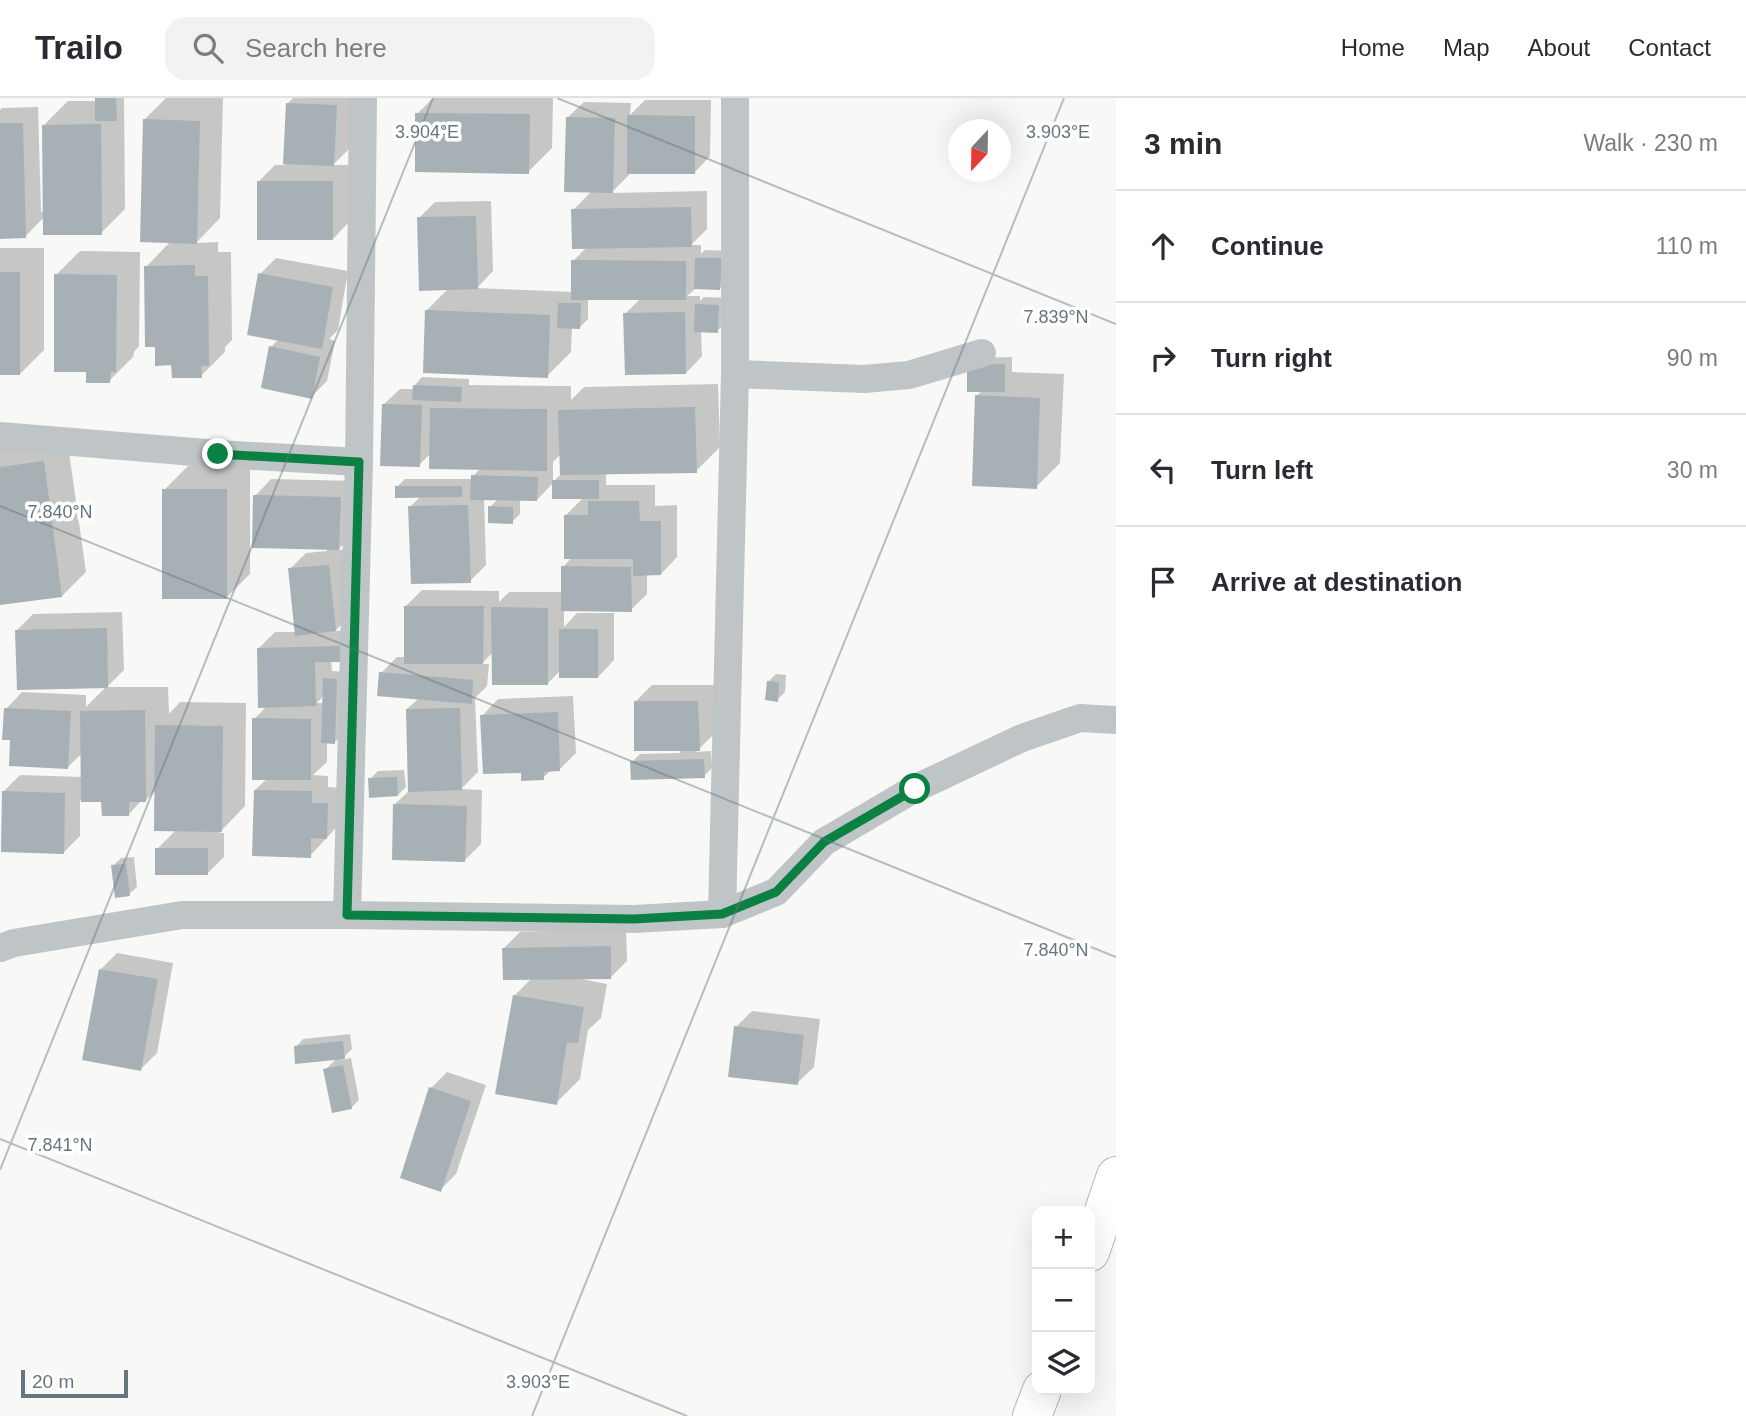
<!DOCTYPE html>
<html lang="en">
<head>
<meta charset="utf-8">
<style>
  :root { --surface:#fff; --page:#f2f2f3; --text:#2b2b33; --muted:#7c7c81; --line:#e1e1e2 }
  body { margin:0; font-family:Arial,sans-serif; background:var(--page); color:var(--text) }
  .controls { position:absolute; right:21px; bottom:21px; display:grid; overflow:hidden; border-radius:14px; box-shadow:0 7px 28px #0002 }
  .controls button { width:63px; height:63px; display:grid; place-items:center; padding:0; border:0; border-bottom:2px solid var(--line); background:var(--surface); color:var(--text); font:35px sans-serif }
  .compass { position:absolute; left:948px; top:21px; width:63px; height:63px; border-radius:50%; background:var(--surface); box-shadow:0 7px 28px #0002; rotate:202deg }
  .scale { position:absolute; left:21px; bottom:18px; width:107px; box-sizing:border-box; padding-left:7px; border:4px solid #65767f; border-top:0; font-size:19px; line-height:24px; white-space:nowrap; color:#65767f; -webkit-text-stroke:5px #fff; paint-order:stroke }
  .stop { position:absolute; width:21px; height:21px; margin:-16px; border:5px solid #0b8043; border-radius:50%; background:#fff }
  .stop.end { background:#0b8043; border-color:#fff; box-shadow:0 2px 7px #0008 }
  .list { margin:0; padding:0; list-style:none }
  h2 { display:flex; justify-content:space-between; align-items:center; height:91px; margin:0; padding:0 28px; font-size:30px }
  h2 small { font-size:23px; font-weight:400; color:var(--muted) }
  .list li { display:grid; grid-template-columns:46px 1fr auto; gap:21px; align-items:center; box-sizing:border-box; height:112px; padding:0 28px; border-top:2px solid var(--line) }
  .list b { display:block; font-size:26px; white-space:nowrap }
  .list em { font-size:23px; font-style:normal; color:var(--muted) }
  .icon { flex:none; width:38px; height:38px; fill:none; stroke:currentColor; stroke-width:2; stroke-linecap:round; stroke-linejoin:round }
  .map { position:relative; flex:none; width:1116px; height:1318px; overflow:hidden }
  header { display:flex; align-items:center; gap:42px; box-sizing:border-box; height:98px; padding:0 35px; background:var(--surface); border-bottom:2px solid var(--line) }
  header strong { font-size:33px }
  nav { display:flex; gap:38px; margin-inline-start:auto; font-size:24px }
  .search { width:490px; height:63px; background:var(--page); display:flex; align-items:center; gap:18px; box-sizing:border-box; padding:0 24px; border-radius:21px; color:var(--muted); font-size:26px }
  main { display:flex }
  aside { flex:1; background:var(--surface) }
  .map>svg:first-child { display:block }
  .shadow { fill:#0003; fill-rule:evenodd }
  .building { fill:#a7b0b5 }
  .lines { fill:none; stroke-linecap:round; stroke-linejoin:round }
  .motorway-casing { stroke:#b3b8ba; stroke-width:40 }
  .minor { stroke:#bfc4c7; stroke-width:28 }
  .motorway { stroke:#fff; stroke-width:38 }
  .route { stroke:#0b8043; stroke-width:9 }
  .ticks { fill:none; stroke:#65767f; stroke-width:2; stroke-opacity:0.45 }
  .ticks-label { font-size:18px; text-anchor:middle; fill:#65767f; stroke:#fff; stroke-width:7; stroke-linejoin:round; paint-order:stroke }
</style>
</head>
<body>
<header>
<strong>Trailo</strong>
<div class="search"><svg class="icon" aria-label="search" viewBox="0 0 24 24"><circle cx="10" cy="10" r="6"/><path d="M15 15l6 6"/></svg>Search here</div>
<nav><a>Home</a><a>Map</a><a>About</a><a>Contact</a></nav>
</header>
<main>
<div class="map">
<svg width="1116" height="1318" viewBox="0 0 1116 1318">
  <rect width="100%" height="100%" fill="#f8f8f6"/>
  <g class="shadow">
    <path d="M 97,0 L 124,0 L 125,111 L 101,135 L 44,119 L 25,139 L 0,139 L 0,12 L 2,10 L 38,9 L 41,114 L 44,114 L 44,27 L 68,3 L 97,3 Z"/>
    <path d="M 166,0 L 223,0 L 220,120 L 196,145 L 218,144 L 218,154 L 231,154 L 232,242 L 225,249 L 225,254 L 201,278 L 173,266 L 157,247 L 146,169 L 171,143 L 144,22 Z"/>
    <path d="M 293,0 L 352,0 L 350,50 L 333,67 L 349,67 L 349,124 L 333,141 L 258,84 L 275,67 L 285,67 L 287,6 Z"/>
    <path d="M 433,0 L 553,0 L 552,50 L 528,74 L 417,16 Z"/>
    <path d="M 645,2 L 711,2 L 710,58 L 694,75 L 629,74 L 629,77 L 611,95 L 707,93 L 707,131 L 691,147 L 701,147 L 701,156 L 705,152 L 729,153 L 728,182 L 720,190 L 696,190 L 687,198 L 700,198 L 700,203 L 704,199 L 726,200 L 725,225 L 717,233 L 701,232 L 702,258 L 686,275 L 625,216 L 641,200 L 588,201 L 588,221 L 580,229 L 572,229 L 571,254 L 547,278 L 427,212 L 449,190 L 419,120 L 435,104 L 491,103 L 493,173 L 477,190 L 573,194 L 573,163 L 587,149 L 573,112 L 592,93 L 567,20 L 584,4 L 631,5 L 630,17 Z"/>
    <path d="M 0,150 L 44,150 L 44,252 L 20,276 L 0,275 Z"/>
    <path d="M 80,153 L 140,154 L 139,248 L 134,254 L 133,259 L 109,283 L 88,272 L 56,177 Z"/>
    <path d="M 276,160 L 348,173 L 338,232 L 329,241 L 335,243 L 327,283 L 311,299 L 271,249 L 279,241 L 260,176 Z"/>
    <path d="M 1012,259 L 1012,274 L 1064,276 L 1060,365 L 1036,389 L 977,298 L 982,292 L 976,260 Z"/>
    <path d="M 422,279 L 469,281 L 469,287 L 571,288 L 571,302 L 584,289 L 718,286 L 720,349 L 696,373 L 606,374 L 606,387 L 655,387 L 655,408 L 677,407 L 677,459 L 661,476 L 647,476 L 647,496 L 631,512 L 564,512 L 564,529 L 577,515 L 614,515 L 614,562 L 598,579 L 560,573 L 547,586 L 493,554 L 482,566 L 489,566 L 487,588 L 475,600 L 478,674 L 461,691 L 482,692 L 481,746 L 465,762 L 395,706 L 410,692 L 407,611 L 419,600 L 381,575 L 397,559 L 406,559 L 406,508 L 422,492 L 499,493 L 499,504 L 509,494 L 563,494 L 563,469 L 572,459 L 566,417 L 584,399 L 554,384 L 537,402 L 520,401 L 520,416 L 512,424 L 490,409 L 498,401 L 484,400 L 486,467 L 470,483 L 410,409 L 421,398 L 397,389 L 405,381 L 473,381 L 473,378 L 481,370 L 431,355 L 419,367 L 383,307 L 400,291 L 414,291 L 415,287 ZM 561,356 L 562,375 L 553,384 L 553,364 Z"/>
    <path d="M 67,340 L 86,474 L 62,498 L 0,505 L 0,349 Z"/>
    <path d="M 188,368 L 250,368 L 250,476 L 226,500 L 164,392 Z"/>
    <path d="M 271,381 L 357,383 L 355,434 L 338,452 L 345,451 L 352,516 L 335,533 L 356,532 L 331,562 L 332,573 L 345,574 L 342,636 L 335,644 L 327,643 L 327,664 L 313,677 L 328,678 L 328,689 L 344,690 L 343,722 L 310,758 L 255,692 L 268,680 L 254,621 L 267,608 L 258,551 L 275,534 L 296,534 L 290,471 L 306,455 L 327,453 L 327,450 L 255,398 ZM 324,597 L 324,605 L 317,605 Z"/>
    <path d="M 122,514 L 124,572 L 107,589 L 168,589 L 169,616 L 180,604 L 246,605 L 245,708 L 219,735 L 224,735 L 224,759 L 208,775 L 157,751 L 176,732 L 156,692 L 146,702 L 142,702 L 129,716 L 103,703 L 80,702 L 80,738 L 63,755 L 4,693 L 20,677 L 82,679 L 82,655 L 68,669 L 12,640 L 6,611 L 22,594 L 86,597 L 86,609 L 107,588 L 17,532 L 33,516 Z"/>
    <path d="M 776,576 L 786,577 L 785,594 L 777,602 L 768,584 Z"/>
    <path d="M 652,587 L 714,587 L 715,635 L 696,654 L 711,653 L 712,670 L 704,678 L 632,664 L 640,656 L 680,655 L 680,651 L 636,603 Z"/>
    <path d="M 573,598 L 576,655 L 560,671 L 552,671 L 543,680 L 523,673 L 482,618 L 498,601 Z"/>
    <path d="M 404,672 L 406,689 L 398,697 L 370,681 L 378,673 Z"/>
    <path d="M 134,759 L 137,789 L 129,796 L 113,768 L 121,760 Z"/>
    <path d="M 626,832 L 627,863 L 611,879 L 581,881 L 607,886 L 601,920 L 588,932 L 580,981 L 556,1005 L 514,898 L 532,880 L 504,850 L 520,834 Z"/>
    <path d="M 117,855 L 173,865 L 157,955 L 141,971 L 101,871 Z"/>
    <path d="M 752,913 L 820,921 L 814,969 L 797,985 L 736,929 Z"/>
    <path d="M 350,936 L 352,951 L 341,962 L 351,960 L 359,1002 L 351,1010 L 325,972 L 337,960 L 296,949 L 303,941 Z"/>
    <path d="M 447,974 L 486,987 L 456,1076 L 440,1092 L 431,990 Z"/>
  </g>
  <g class="building">
    <path d="M 95,0 L 116,0 L 117,23 L 95,23 Z"/>
    <path d="M 286,5 L 337,7 L 334,68 L 283,66 Z"/>
    <path d="M 415,15 L 530,16 L 529,76 L 415,74 Z"/>
    <path d="M 627,17 L 695,18 L 695,76 L 627,76 Z"/>
    <path d="M 566,19 L 615,20 L 613,95 L 564,94 Z"/>
    <path d="M 143,21 L 200,23 L 197,146 L 140,144 Z"/>
    <path d="M 0,25 L 23,25 L 26,140 L 0,141 Z"/>
    <path d="M 101,26 L 102,137 L 43,137 L 42,27 Z"/>
    <rect x="257" y="83" width="76" height="59"/>
    <path d="M 691,109 L 692,149 L 572,151 L 571,111 Z"/>
    <path d="M 476,118 L 478,191 L 419,193 L 417,119 Z"/>
    <path d="M 695,160 L 722,160 L 720,192 L 694,191 Z"/>
    <path d="M 571,162 L 686,163 L 686,202 L 571,202 Z"/>
    <path d="M 195,167 L 195,178 L 208,178 L 209,268 L 201,268 L 202,280 L 172,280 L 171,267 L 155,268 L 155,249 L 145,249 L 144,168 Z"/>
    <rect x="0" y="174" width="20" height="103"/>
    <path d="M 258,175 L 333,189 L 322,251 L 247,237 Z"/>
    <path d="M 54,176 L 117,177 L 116,274 L 111,274 L 110,285 L 86,285 L 86,274 L 54,274 Z"/>
    <path d="M 558,205 L 581,205 L 580,231 L 557,230 Z"/>
    <path d="M 695,206 L 719,207 L 718,235 L 694,234 Z"/>
    <path d="M 425,212 L 550,217 L 548,280 L 423,275 Z"/>
    <path d="M 685,214 L 686,276 L 625,277 L 623,215 Z"/>
    <path d="M 269,248 L 320,259 L 312,301 L 261,290 Z"/>
    <path d="M 1005,266 L 1005,294 L 967,294 L 967,267 Z"/>
    <path d="M 413,287 L 462,289 L 461,304 L 412,302 Z"/>
    <path d="M 975,297 L 1040,300 L 1037,391 L 972,388 Z"/>
    <path d="M 382,306 L 422,307 L 420,369 L 380,368 Z"/>
    <path d="M 695,309 L 697,375 L 560,377 L 558,312 Z"/>
    <path d="M 430,310 L 547,311 L 547,373 L 429,371 Z"/>
    <path d="M 44,363 L 62,499 L 0,507 L 0,369 Z"/>
    <path d="M 471,377 L 538,379 L 537,403 L 470,402 Z"/>
    <rect x="552" y="382" width="47" height="19"/>
    <path d="M 395,388 L 462,388 L 462,399 L 395,400 Z"/>
    <rect x="162" y="391" width="65" height="110"/>
    <path d="M 253,397 L 341,399 L 339,452 L 252,450 Z"/>
    <path d="M 588,403 L 639,403 L 640,423 L 661,423 L 661,477 L 633,478 L 633,461 L 564,461 L 564,417 L 588,417 Z"/>
    <path d="M 468,407 L 471,485 L 411,486 L 408,408 Z"/>
    <path d="M 488,408 L 513,409 L 513,426 L 488,425 Z"/>
    <path d="M 329,467 L 336,533 L 295,538 L 288,470 Z"/>
    <path d="M 561,468 L 631,469 L 632,514 L 561,513 Z"/>
    <path d="M 404,508 L 484,508 L 483,566 L 404,566 Z"/>
    <path d="M 491,509 L 548,510 L 548,587 L 492,587 Z"/>
    <path d="M 107,530 L 108,590 L 17,592 L 15,532 Z"/>
    <rect x="559" y="531" width="39" height="49"/>
    <path d="M 340,548 L 341,564 L 315,564 L 316,608 L 258,610 L 257,550 Z"/>
    <path d="M 379,574 L 473,582 L 472,606 L 377,598 Z"/>
    <path d="M 323,580 L 337,581 L 335,646 L 321,645 Z"/>
    <path d="M 767,583 L 779,584 L 778,604 L 765,602 Z"/>
    <path d="M 634,603 L 698,603 L 700,653 L 634,653 Z"/>
    <path d="M 4,610 L 71,613 L 68,671 L 9,668 L 10,642 L 2,642 Z"/>
    <path d="M 460,610 L 462,692 L 408,694 L 406,611 Z"/>
    <path d="M 145,612 L 146,704 L 129,704 L 129,718 L 102,718 L 101,704 L 81,704 L 80,613 Z"/>
    <path d="M 558,614 L 560,673 L 544,674 L 544,682 L 521,683 L 521,675 L 483,676 L 480,617 Z"/>
    <path d="M 252,620 L 311,621 L 311,682 L 252,682 Z"/>
    <path d="M 155,627 L 223,628 L 222,734 L 154,733 Z"/>
    <path d="M 704,661 L 705,680 L 631,682 L 630,663 Z"/>
    <path d="M 397,679 L 398,698 L 369,700 L 368,680 Z"/>
    <path d="M 254,692 L 312,693 L 312,705 L 328,705 L 327,741 L 311,740 L 311,760 L 252,758 Z"/>
    <path d="M 2,693 L 65,695 L 64,756 L 1,754 Z"/>
    <path d="M 393,706 L 467,708 L 465,764 L 392,762 Z"/>
    <rect x="155" y="750" width="53" height="27"/>
    <path d="M 126,766 L 130,798 L 115,800 L 111,767 Z"/>
    <path d="M 611,848 L 611,881 L 503,882 L 502,850 Z"/>
    <path d="M 99,871 L 158,881 L 141,973 L 82,962 Z"/>
    <path d="M 513,897 L 584,909 L 578,945 L 567,944 L 557,1007 L 495,996 Z"/>
    <path d="M 734,928 L 804,937 L 798,987 L 728,979 Z"/>
    <path d="M 343,943 L 345,961 L 295,966 L 294,948 Z"/>
    <path d="M 343,967 L 352,1011 L 332,1015 L 323,971 Z"/>
    <path d="M 429,989 L 471,1003 L 441,1094 L 400,1080 Z"/>
  </g>
  <g class="lines">
    <defs>
      <g id="motorway">
        <path d="M 1090,1154 L 1116,1078"/>
        <path d="M 1032,1318 L 1042,1292"/>
      </g>
    </defs>
    <use href="#motorway" class="motorway-casing"/>
    <g class="minor">
      <path d="M 735,276 L 864,281 L 909,277 L 982,255"/>
      <path d="M 0,338 L 218,356 L 359,364"/>
      <path d="M 722,816 L 735,276 L 735,0"/>
      <path d="M 347,817 L 359,364 L 363,0"/>
      <path d="M 0,850 L 14,845 L 182,817 L 347,817 L 634,821 L 722,816 L 776,794 L 824,744 L 914,691 L 1022,640 L 1080,620 L 1116,622"/>
    </g>
    <use href="#motorway" class="motorway"/>
  </g>
  <g class="lines">
    <path class="route" d="M 218,356 L 359,364 L 347,817 L 634,821 L 722,816 L 776,794 L 824,744 L 915,691"/>
  </g>
  <path class="ticks" d="M 557,0 L 1116,226M 0,408 L 1116,859M 0,1041 L 687,1318M 0,1072 L 433,0M 532,1318 L 1064,0"/>
  <g class="ticks-label">
    <text x="427" y="40">3.904°E</text>
    <text x="1058" y="40">3.903°E</text>
    <text x="1056" y="225">7.839°N</text>
    <text x="60" y="420">7.840°N</text>
    <text x="1056" y="858">7.840°N</text>
    <text x="60" y="1053">7.841°N</text>
    <text x="538" y="1290">3.903°E</text>
  </g>
</svg>
<div class="controls">
<button>+</button>
<button>−</button>
<button><svg class="icon" aria-label="layers" viewBox="0 0 24 24"><path d="M12 4l9 5-9 5-9-5zM3 14l9 5 9-5"/></svg></button>
</div>
<svg class="compass" viewBox="-18 -18 36 36"><path d="M0-13l5 13h-10z" fill="#e53935"/><path d="M0 13l5-13h-10z" fill="#7c7c81"/></svg>
<div class="scale">20 m</div>
<div class="stop" style="left:915px;top:691px"></div>
<div class="stop end" style="left:218px;top:356px"></div>
</div>
<aside>
<h2>3 min<small>Walk · 230 m</small></h2>
<ul class="list">
<li><svg class="icon" aria-label="ahead" viewBox="0 0 24 24"><path d="M12 20V5M6 11l6-6 6 6"/></svg><div><b>Continue</b></div><em>110 m</em></li>
<li><svg class="icon" aria-label="right" viewBox="0 0 24 24"><path d="M7 20v-9h11M14 6l5 5-5 5"/></svg><div><b>Turn right</b></div><em>90 m</em></li>
<li><svg class="icon" aria-label="left" viewBox="0 0 24 24"><path d="M17 20v-9H6M10 6l-5 5 5 5"/></svg><div><b>Turn left</b></div><em>30 m</em></li>
<li><svg class="icon" aria-label="arrive" viewBox="0 0 24 24"><path d="M6 21V4h12l-3 4 3 4H6"/></svg><div><b>Arrive at destination</b></div></li>
</ul>
</aside>
</main>
</body>
</html>
